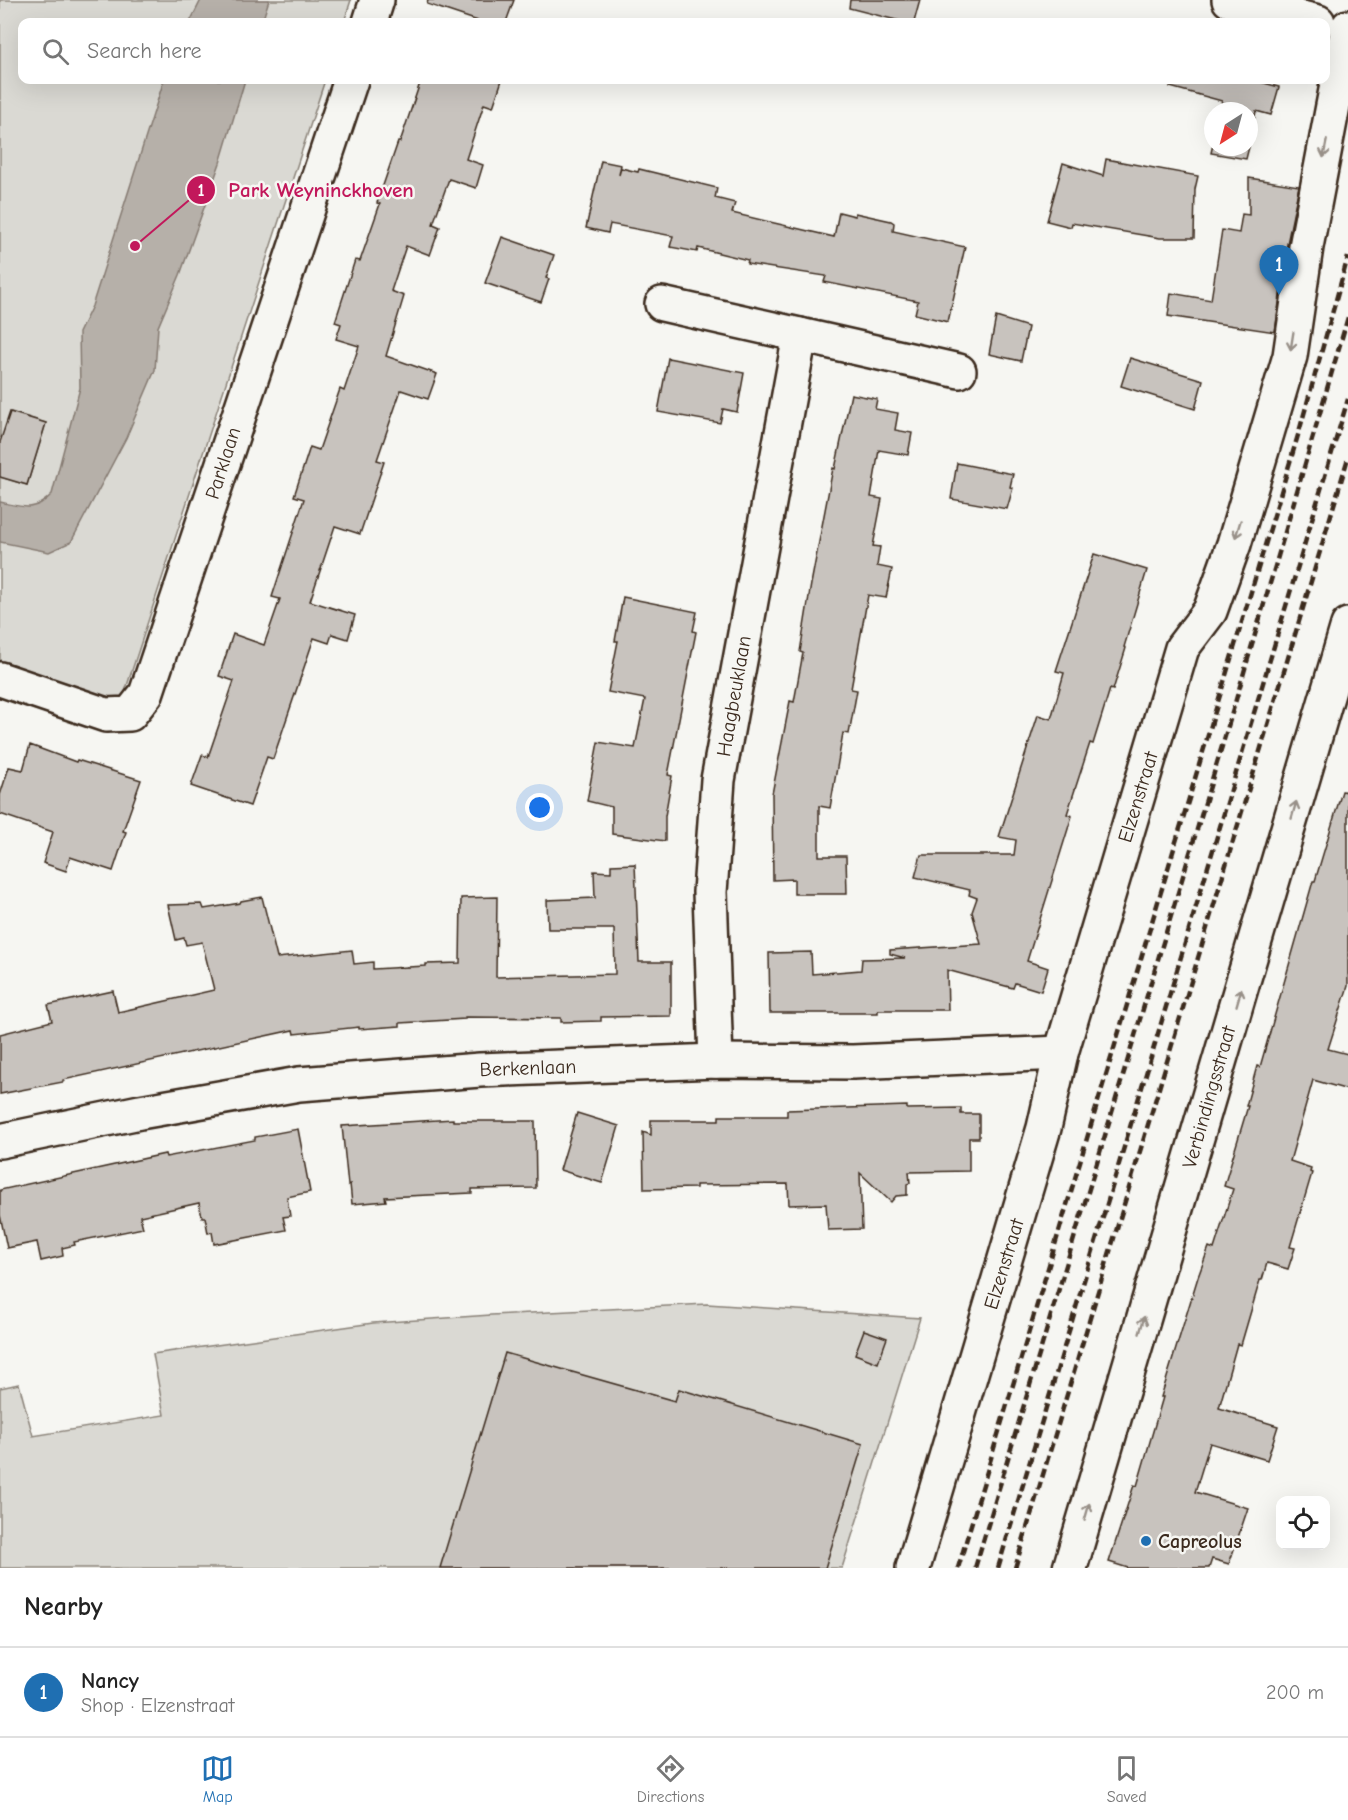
<!DOCTYPE html>
<html lang="en">
<head>
<meta charset="utf-8">
<style>
  :root { --surface:#fff; --page:#f2f2f2; --text:#222; --muted:#767676; --line:#e0e0e0; --accent:#1f6fb2 }
  body { margin:0; font-family:"Comic Neue",sans-serif; background:var(--page); color:var(--text) }
  .controls { position:absolute; right:18px; bottom:18px; display:grid; overflow:hidden; border-radius:12px; box-shadow:0 6px 24px #0002 }
  .controls button { width:54px; height:54px; display:grid; place-items:center; padding:0; border:0; border-bottom:2px solid var(--line); background:var(--surface); color:var(--text); font:30px sans-serif }
  .compass { position:absolute; left:1204px; top:102px; width:54px; height:54px; border-radius:50%; background:var(--surface); box-shadow:0 6px 24px #0002; rotate:216deg }
  .you { position:absolute; left:540px; top:808px; width:21px; height:21px; margin:-15px; border:4px solid #fff; border-radius:50%; background:#1a73e8; box-shadow:0 0 0 9px #1a73e833 }
  .badge { display:grid; place-items:center; width:39px; height:39px; border-radius:50%; background:var(--accent); color:#fff; font-size:20px; font-weight:700 }
  .pin { position:absolute; translate:-50% -50px; filter:drop-shadow(0 2px 3px #0008) }
  .pin::after { content:''; position:absolute; top:32px; width:21px; height:18px; background:inherit; clip-path:polygon(0 0,100% 0,50% 100%) }
  .list { margin:0; padding:0; list-style:none }
  h2 { display:flex; justify-content:space-between; align-items:center; height:78px; margin:0; padding:0 24px; font-size:26px }
  h2 small { font-size:20px; font-weight:400; color:var(--muted) }
  .list li { display:grid; grid-template-columns:39px 1fr auto; gap:18px; align-items:center; box-sizing:border-box; height:90px; padding:0 24px; border-top:2px solid var(--line) }
  .list b { display:block; font-size:22px; white-space:nowrap }
  .list p { margin:0; font-size:20px; white-space:nowrap; color:var(--muted) }
  .list em { font-size:20px; font-style:normal; color:var(--muted) }
  .icon { flex:none; width:33px; height:33px; fill:none; stroke:currentColor; stroke-width:2; stroke-linecap:round; stroke-linejoin:round }
  .map { position:relative; flex:none; width:1348px; height:1568px; overflow:hidden }
  .search { position:absolute; background:var(--surface); box-shadow:0 6px 24px #0002; left:18px; right:18px; top:18px; height:66px; display:flex; align-items:center; gap:15px; box-sizing:border-box; padding:0 21px; border-radius:12px; color:var(--muted); font-size:22px }
  .sheet { height:168px; background:var(--surface) }
  nav { display:flex; justify-content:space-around; align-items:center; box-sizing:border-box; height:84px; border-top:2px solid var(--line); background:var(--surface); font-size:16px; color:var(--muted) }
  nav a { display:grid; justify-items:center; gap:3px }
  nav .on { color:var(--accent) }
  .map>svg:first-child { display:block }
  .green { fill:#dad9d3; stroke:#8a8278; stroke-width:1.5 }
  .water { fill:#b6b0a9; stroke:#857a71; stroke-width:1.5 }
  .building { fill:#c8c3be; stroke:#3b2a1e; stroke-width:1.5 }
  .lines { fill:none; stroke-linecap:round; stroke-linejoin:round }
  .minor-casing { stroke:#3b2a1e; stroke-width:38 }
  .minor { stroke:#f6f6f2; stroke-width:33 }
  .rail { stroke:#3b2a1e; stroke-width:4.5; stroke-dasharray:9 4.5; stroke-linecap:butt }
  .oneway { stroke:#989088 }
  .poi-dot { fill:#1f6fb2; stroke:#f6f6f2; stroke-width:2 }
  .labels { text-anchor:middle; dominant-baseline:central; stroke-width:5; stroke-linejoin:round; paint-order:stroke }
  .street-label { font-size:20px; fill:#3b2a1e; stroke:#f6f6f2 }
  .poi-label { font-size:20px; font-weight:bold; fill:#3b2a1e; stroke:#f6f6f2; text-anchor:start }
  .leader { fill:none; stroke:#c2185b; stroke-width:2 }
  .callout-dot { fill:#c2185b; stroke:#f6f6f2; stroke-width:2 }
  .mark-label { font-size:18px; text-anchor:middle; font-weight:bold; fill:#fff }
  .callout-label { font-size:21px; text-anchor:middle; font-weight:bold; fill:#c2185b; stroke:#f6f6f2; stroke-width:5; stroke-linejoin:round; paint-order:stroke }
</style>
</head>
<body>
<div class="map">
<svg width="1348" height="1568" viewBox="0 0 1348 1568">
  <rect width="100%" height="100%" fill="#f6f6f2"/>
  <filter id="ink" filterUnits="userSpaceOnUse"><feTurbulence type="fractalNoise" baseFrequency=".0167" numOctaves="2"/><feDisplacementMap in="SourceGraphic" scale="12" xChannelSelector="R" yChannelSelector="G"/><feConvolveMatrix kernelMatrix="1 2 1 2 8 2 1 2 1" color-interpolation-filters="sRGB"/></filter>
  <g filter="url(#ink)">
    <g class="green">
      <path d="M 0,0 L 351,0 L 344,22 L 22,22 L 22,80 L 325,80 L 121,704 L 0,667 L 0,477 L 27,485 L 46,423 L 11,412 L 2,438 L 0,437 Z"/>
      <path d="M 707,1304 L 920,1318 L 842,1568 L 0,1568 L 0,1388 L 19,1384 L 33,1436 L 164,1415 L 153,1354 L 373,1323 L 491,1315 Z"/>
    </g>
    <g class="water">
      <path d="M 201,0 L 269,0 L 262,22 L 190,22 Z"/>
      <path d="M 164,80 L 245,80 L 220,163 L 180,275 L 158,327 L 155,370 L 126,438 L 71,542 L 49,552 L 0,542 L 0,502 C 23,507 34,513 52,494 L 80,388 L 79,333 L 92,306 Z"/>
    </g>
    <g class="building">
      <path d="M 428,0 L 514,0 L 506,22 L 481,22 L 427,4 Z"/>
      <path d="M 850,0 L 920,0 L 914,22 L 904,22 L 849,8 Z"/>
      <path d="M 421,80 L 502,80 L 493,107 L 484,104 L 466,159 L 483,165 L 476,188 L 449,179 L 433,224 L 440,227 L 430,255 L 406,246 L 391,291 L 404,296 L 386,356 L 437,374 L 428,399 L 401,390 L 377,460 L 384,462 L 360,534 L 335,526 L 310,601 L 355,615 L 348,639 L 332,634 L 329,643 L 314,638 L 273,759 L 267,757 L 250,806 L 191,786 L 202,755 L 208,757 L 234,681 L 219,676 L 233,634 L 264,645 L 280,599 L 272,597 L 304,499 L 294,496 L 310,447 L 319,450 L 340,389 L 344,391 L 359,346 L 336,339 L 341,324 L 335,322 L 355,260 L 360,261 L 380,204 L 377,203 L 398,142 L 400,142 Z"/>
      <path d="M 1171,80 L 1253,80 L 1279,87 L 1271,115 L 1256,111 L 1249,146 L 1249,111 L 1220,111 L 1222,101 L 1170,87 Z"/>
      <path d="M 1213,144 L 1213,147 L 1249,147 L 1246,159 L 1211,153 Z"/>
      <path d="M 1106,159 L 1198,176 L 1195,189 L 1194,238 L 1160,238 L 1072,223 L 1071,227 L 1047,221 L 1063,163 L 1103,176 Z"/>
      <path d="M 601,161 L 621,165 L 619,175 L 621,168 L 638,172 L 639,169 L 717,188 L 715,198 L 735,203 L 732,213 L 834,237 L 839,212 L 855,216 L 855,213 L 891,221 L 894,223 L 893,231 L 965,247 L 948,322 L 915,314 L 918,301 L 824,282 L 826,276 L 747,264 L 748,260 L 698,248 L 697,252 L 670,247 L 673,236 L 610,224 L 608,233 L 586,228 Z"/>
      <path d="M 1249,178 L 1299,186 L 1287,244 L 1275,332 L 1168,316 L 1171,293 L 1211,300 L 1222,230 L 1239,233 L 1242,214 L 1249,215 Z"/>
      <path d="M 502,237 L 554,255 L 546,278 L 549,279 L 541,302 L 485,283 Z"/>
      <path d="M 996,317 L 1028,327 L 1021,361 L 989,354 Z"/>
      <path d="M 668,358 L 744,373 L 737,412 L 723,409 L 720,423 L 658,412 Z"/>
      <path d="M 1130,358 L 1203,380 L 1195,409 L 1121,386 Z"/>
      <path d="M 851,394 L 877,399 L 875,409 L 898,413 L 895,430 L 912,433 L 908,455 L 879,450 L 871,497 L 882,499 L 873,546 L 880,547 L 877,566 L 892,569 L 886,598 L 868,595 L 851,689 L 857,690 L 849,734 L 843,733 L 830,808 L 819,806 L 819,856 L 846,856 L 847,894 L 794,894 L 794,879 L 773,880 L 772,794 L 790,701 L 794,702 L 803,653 L 800,652 L 811,584 L 833,468 L 835,469 Z"/>
      <path d="M 10,412 L 46,423 L 27,485 L 0,477 L 0,442 Z"/>
      <path d="M 957,463 L 1013,474 L 1010,487 L 1013,488 L 1007,509 L 951,499 Z"/>
      <path d="M 1094,554 L 1147,570 L 1124,647 L 1126,648 L 1113,690 L 1110,689 L 1093,744 L 1090,743 L 1067,814 L 1072,816 L 1027,961 L 1048,968 L 1041,991 L 1015,983 L 1013,988 L 947,970 L 948,1010 L 878,1010 L 878,1013 L 770,1013 L 769,953 L 811,952 L 812,974 L 861,970 L 862,959 L 905,958 L 890,954 L 890,950 L 981,944 L 972,912 L 977,898 L 969,895 L 970,890 L 915,877 L 921,855 L 1014,855 L 1016,840 L 999,837 L 1038,715 L 1051,719 L 1064,673 L 1056,671 Z"/>
      <path d="M 623,597 L 697,612 L 693,631 L 696,632 L 668,775 L 672,776 L 665,816 L 665,841 L 612,834 L 612,807 L 587,801 L 598,742 L 635,748 L 645,699 L 608,692 L 618,641 L 615,641 Z"/>
      <path d="M 30,745 L 76,762 L 77,760 L 141,780 L 123,831 L 126,832 L 113,871 L 70,857 L 66,871 L 43,863 L 53,832 L 0,814 L 0,795 L 9,767 L 23,770 Z"/>
      <path d="M 1342,791 L 1348,792 L 1348,986 L 1328,1049 L 1348,1054 L 1348,1090 L 1313,1080 L 1290,1161 L 1311,1168 L 1310,1172 L 1312,1173 L 1290,1247 L 1295,1248 L 1288,1269 L 1267,1263 L 1262,1280 L 1260,1280 L 1241,1345 L 1237,1344 L 1219,1408 L 1278,1426 L 1267,1460 L 1210,1443 L 1195,1492 L 1248,1508 L 1229,1564 L 1212,1559 L 1209,1568 L 1128,1568 L 1109,1562 L 1134,1485 L 1137,1486 L 1163,1397 L 1161,1397 L 1198,1277 L 1209,1247 L 1214,1249 L 1233,1189 L 1224,1186 L 1248,1106 L 1246,1106 L 1257,1066 L 1260,1067 L 1313,881 L 1315,881 Z"/>
      <path d="M 635,864 L 639,962 L 671,962 L 671,1016 L 601,1017 L 601,1021 L 561,1022 L 561,1018 L 465,1017 L 465,1019 L 400,1023 L 400,1026 L 359,1029 L 359,1027 L 294,1034 L 293,1030 L 63,1080 L 63,1082 L 0,1094 L 0,1034 L 52,1021 L 48,1005 L 113,991 L 118,1012 L 214,990 L 202,942 L 186,945 L 184,938 L 176,940 L 168,905 L 202,904 L 204,909 L 240,903 L 241,901 L 262,897 L 277,958 L 352,950 L 354,964 L 373,962 L 373,969 L 426,966 L 426,964 L 460,963 L 461,898 L 497,897 L 496,977 L 615,974 L 614,929 L 548,929 L 547,900 L 595,898 L 594,871 L 611,872 L 611,865 Z"/>
      <path d="M 907,1106 L 907,1109 L 961,1108 L 961,1114 L 979,1114 L 979,1138 L 969,1138 L 969,1171 L 909,1172 L 910,1183 L 907,1184 L 907,1195 L 896,1196 L 891,1202 L 860,1173 L 862,1229 L 828,1230 L 826,1204 L 789,1205 L 788,1184 L 696,1185 L 696,1188 L 644,1189 L 643,1132 L 651,1135 L 651,1120 L 719,1120 L 719,1116 L 787,1116 L 787,1110 Z"/>
      <path d="M 577,1113 L 619,1126 L 602,1183 L 560,1170 Z"/>
      <path d="M 453,1119 L 453,1121 L 535,1121 L 536,1188 L 472,1189 L 472,1193 L 385,1197 L 386,1201 L 352,1204 L 350,1184 L 348,1185 L 342,1126 Z"/>
      <path d="M 298,1129 L 310,1192 L 287,1197 L 290,1216 L 283,1217 L 286,1230 L 214,1244 L 212,1232 L 208,1233 L 205,1217 L 202,1217 L 199,1203 L 140,1216 L 143,1228 L 74,1242 L 75,1245 L 62,1248 L 63,1256 L 41,1261 L 37,1242 L 7,1248 L 0,1215 L 0,1190 L 165,1154 L 166,1157 L 255,1140 L 255,1137 Z"/>
      <path d="M 864,1330 L 887,1338 L 878,1363 L 855,1354 Z"/>
      <path d="M 505,1353 L 675,1401 L 679,1389 L 863,1444 L 825,1568 L 440,1568 Z"/>
    </g>
    <g class="lines">
      <defs>
        <g id="minor">
          <path d="M 1229,0 L 1318,22"/>
          <path d="M 370,22 L 377,0"/>
          <path d="M 662,304 L 800,335 L 718,780 L 710,892 L 716,1061"/>
          <path d="M 800,335 L 959,371"/>
          <path d="M 0,679 L 106,715 L 130,714 L 146,694 L 351,80"/>
          <path d="M 0,1141 L 140,1112 L 299,1084 L 480,1070 L 716,1061 L 853,1062 L 1061,1053"/>
          <path d="M 913,1568 L 1044,1128 L 1061,1053 L 1182,648 L 1210,611 L 1234,544 L 1290,356 L 1306,247 L 1348,27"/>
          <path d="M 1070,1568 L 1348,625"/>
        </g>
      </defs>
      <use href="#minor" class="minor-casing"/>
      <use href="#minor" class="minor"/>
      <g class="rail">
        <path d="M 958,1568 L 1299,432 L 1348,257"/>
        <path d="M 975,1568 L 1235,703 L 1348,317"/>
        <path d="M 998,1568 L 1348,399"/>
        <path d="M 1015,1568 L 1348,458"/>
      </g>
    </g>
    <defs><path id="oneway-shaft" d="M-6 0H5M1.5-3L5.5 0L1.5 3" fill="none" stroke-width="1.6" stroke-linecap="round" stroke-linejoin="round" transform="scale(1.5)"/></defs>
    <g class="oneway">
      <use href="#oneway-shaft" transform="translate(1325 149) rotate(101)"/>
      <use href="#oneway-shaft" transform="translate(1292 341) rotate(99)"/>
      <use href="#oneway-shaft" transform="translate(1238 529) rotate(107)"/>
      <use href="#oneway-shaft" transform="translate(1294 810) rotate(-74)"/>
      <use href="#oneway-shaft" transform="translate(1239 997) rotate(-74)"/>
      <use href="#oneway-shaft" transform="translate(1142 1325) rotate(-74)"/>
      <use href="#oneway-shaft" transform="translate(1087 1512) rotate(-74)"/>
    </g>
  </g>
  <circle class="poi-dot" cx="1146" cy="1541" r="6"/>
  <g class="labels">
    <g class="street-label">
      <text transform="translate(223 463) rotate(-72)">Parklaan</text>
      <text transform="translate(734 696) rotate(-80)">Haagbeuklaan</text>
      <text transform="translate(1138 797) rotate(-73)">Elzenstraat</text>
      <text transform="translate(528 1068) rotate(-2)">Berkenlaan</text>
      <text transform="translate(1209 1097) rotate(-74)">Verbindingsstraat</text>
      <text transform="translate(1004 1264) rotate(-73)">Elzenstraat</text>
    </g>
    <g class="poi-label">
      <text x="1158" y="1541">Capreolus</text>
    </g>
  </g>
  <path class="leader" d="M135 246L201 190"/>
  <g class="callout-dot">
    <circle cx="135" cy="246" r="6"/>
    <circle cx="201" cy="190" r="15"/>
  </g>
  <g class="mark-label">
    <text x="201" y="196">1</text>
  </g>
  <g class="callout-label">
    <text x="321" y="197">Park Weyninckhoven</text>
  </g>
</svg>
<div class="controls">
<button><svg class="icon" aria-label="locate" viewBox="0 0 24 24"><circle cx="12" cy="12" r="6"/><path d="M12 2v4M12 18v4M2 12h4M18 12h4"/></svg></button>
</div>
<svg class="compass" viewBox="-18 -18 36 36"><path d="M0-13l5 13h-10z" fill="#e53935"/><path d="M0 13l5-13h-10z" fill="#767676"/></svg>
<div class="you"></div>
<div class="pin badge" style="left:1279px;top:295px">1</div>
<div class="search"><svg class="icon" aria-label="search" viewBox="0 0 24 24"><circle cx="10" cy="10" r="6"/><path d="M15 15l6 6"/></svg>Search here</div>
</div>
<section class="sheet">
<h2>Nearby<small></small></h2>
<ul class="list">
<li><span class="badge">1</span><div><b>Nancy</b><p>Shop · Elzenstraat</p></div><em>200 m</em></li>
</ul>
</section>
<nav>
<a class="on"><svg class="icon" aria-label="map" viewBox="0 0 24 24"><path d="M3 6l6-2 6 2 6-2v14l-6 2-6-2-6 2zM9 4v14M15 6v14"/></svg>Map</a>
<a><svg class="icon" aria-label="directions" viewBox="0 0 24 24"><path d="M12 3l9 9-9 9-9-9zM9 14v-3h6M13 9l2 2-2 2"/></svg>Directions</a>
<a><svg class="icon" aria-label="saved" viewBox="0 0 24 24"><path d="M7 4h10v16l-5-4-5 4z"/></svg>Saved</a>
</nav>
</body>
</html>
